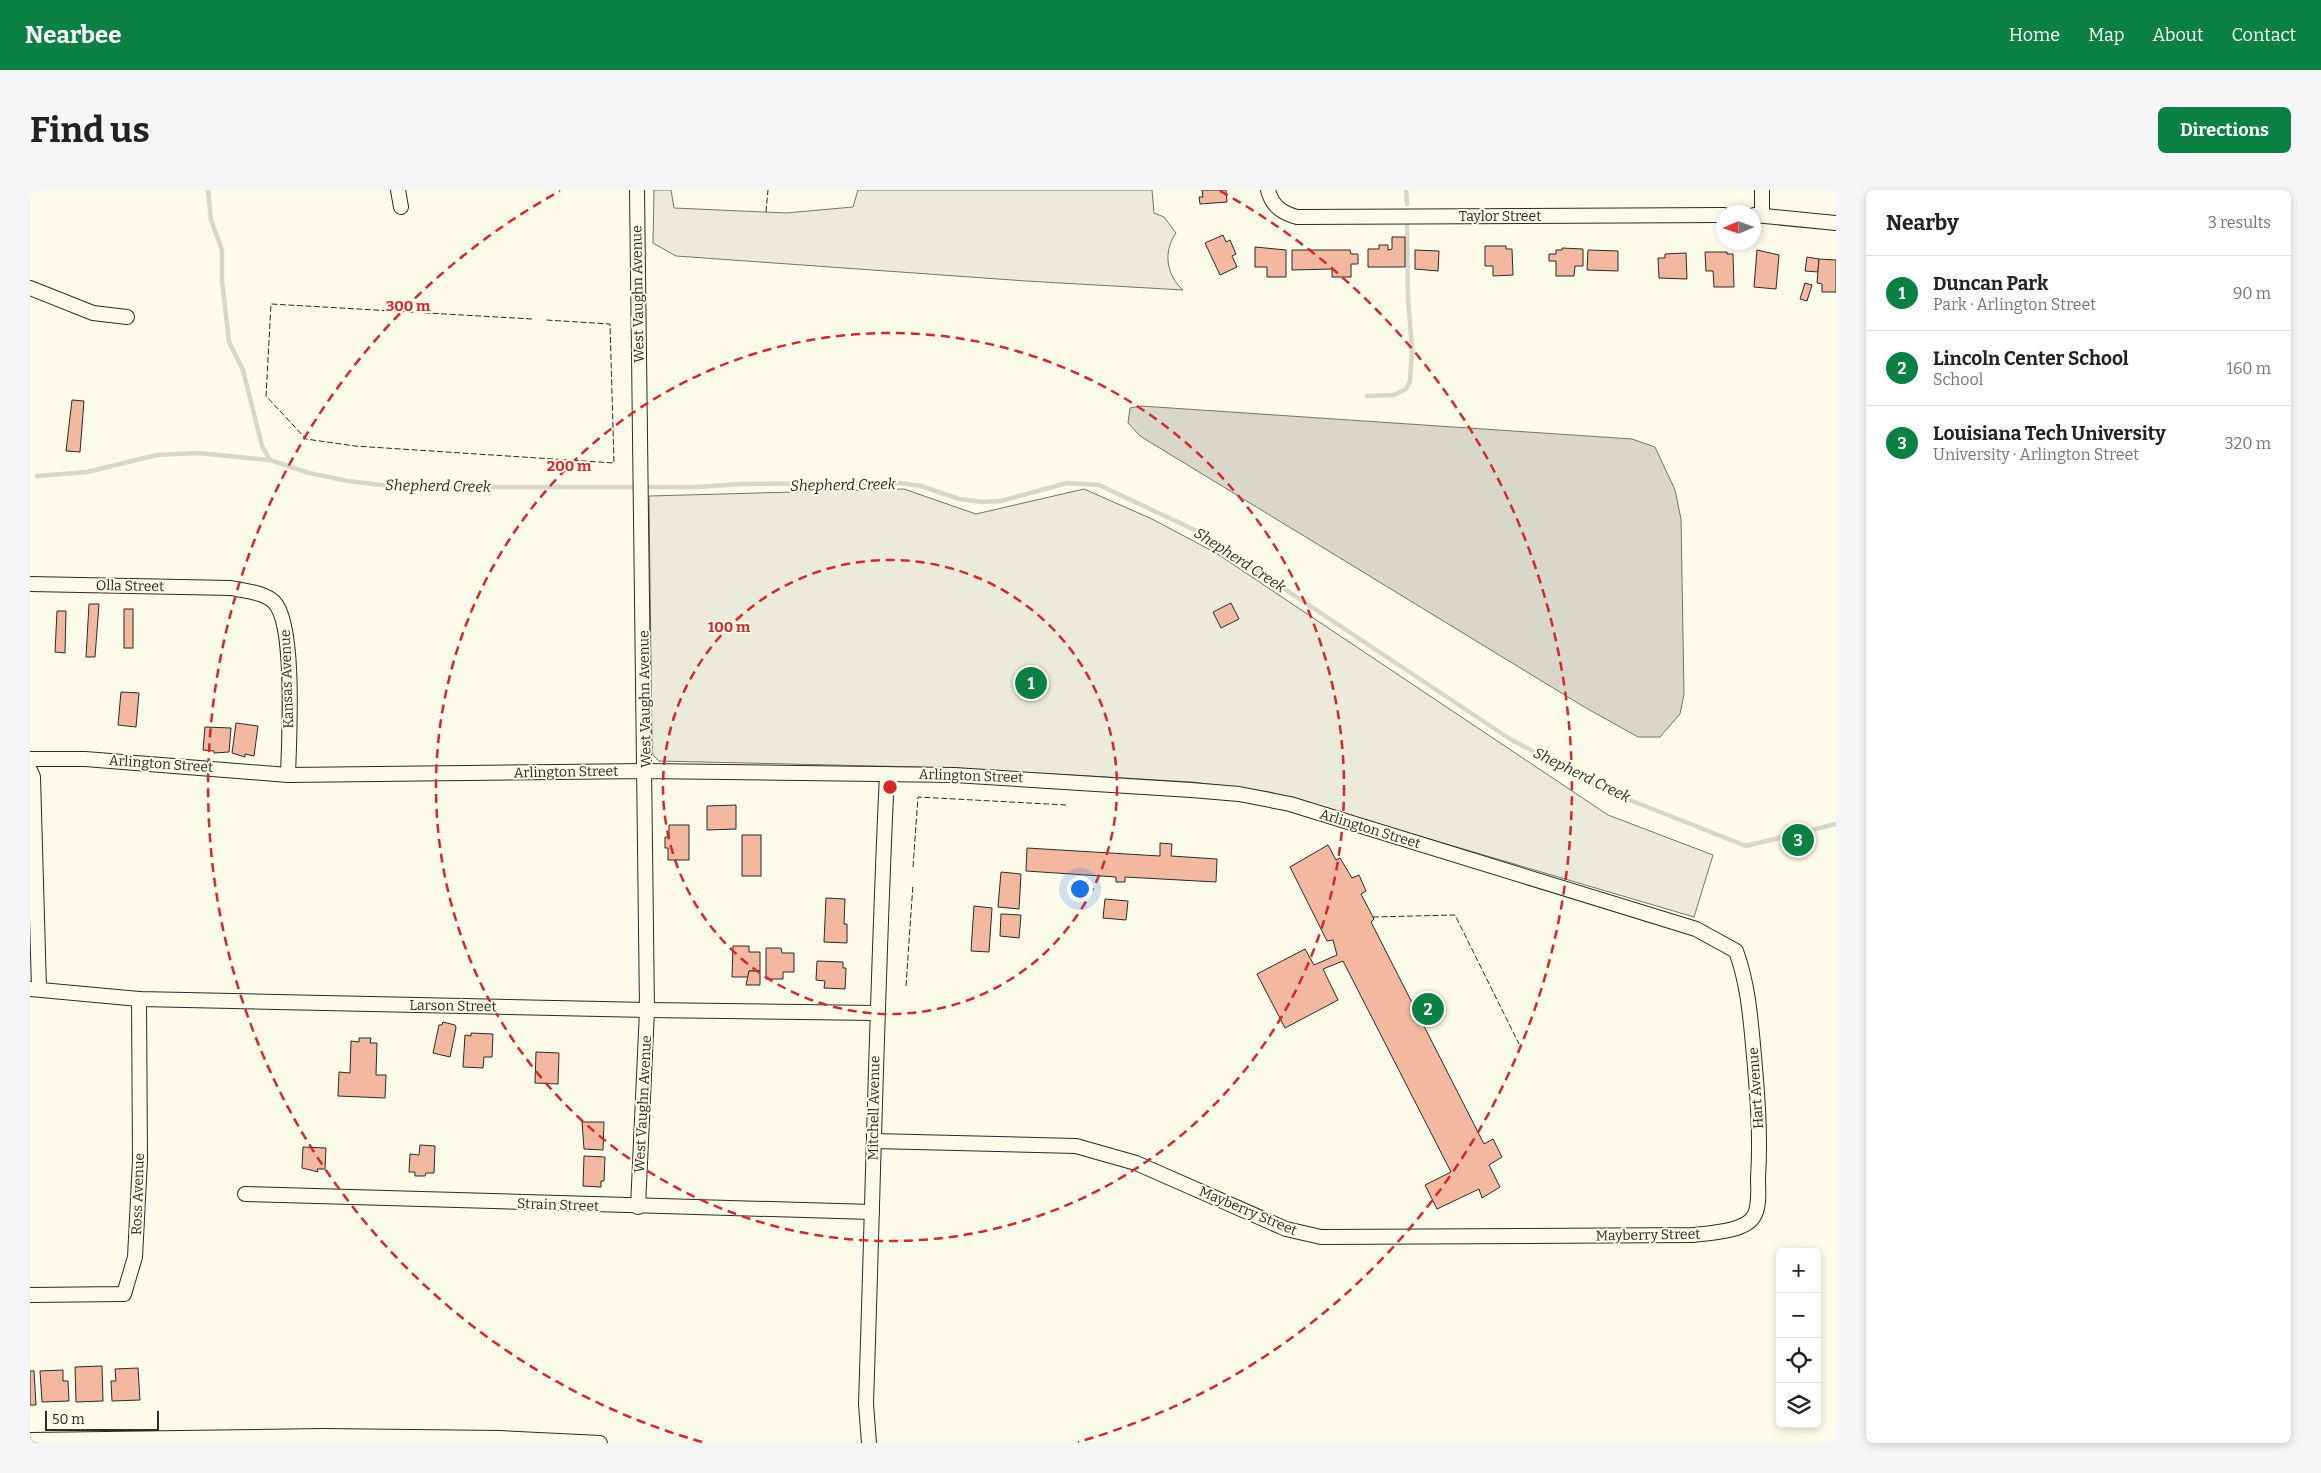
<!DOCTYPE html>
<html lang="en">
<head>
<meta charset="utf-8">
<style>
  :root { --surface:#fff; --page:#f6f6f6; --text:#222; --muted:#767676; --line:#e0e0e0; --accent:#0b8043 }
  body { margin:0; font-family:Bitter,serif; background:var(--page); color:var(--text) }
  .controls { position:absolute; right:15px; bottom:15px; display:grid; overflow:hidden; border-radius:8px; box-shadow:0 2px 8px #0003 }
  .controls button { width:45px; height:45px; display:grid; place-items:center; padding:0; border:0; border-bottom:1px solid var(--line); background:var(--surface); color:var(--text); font:25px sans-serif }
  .compass { position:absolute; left:1686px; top:15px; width:45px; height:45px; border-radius:50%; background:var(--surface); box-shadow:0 2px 8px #0003; rotate:268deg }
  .scale { position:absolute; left:15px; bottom:12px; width:114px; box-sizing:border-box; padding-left:5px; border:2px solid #2b2b2b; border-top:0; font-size:14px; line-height:18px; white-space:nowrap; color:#2b2b2b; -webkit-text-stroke:4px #fdfbea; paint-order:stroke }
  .you { position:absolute; left:1049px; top:698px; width:18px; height:18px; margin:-12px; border:4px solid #fff; border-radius:50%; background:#1a73e8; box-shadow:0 0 0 8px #1a73e833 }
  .badge { display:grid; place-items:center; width:32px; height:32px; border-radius:50%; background:var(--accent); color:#fff; font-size:16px; font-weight:700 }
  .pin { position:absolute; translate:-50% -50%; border:2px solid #fff; box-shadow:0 1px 5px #0006 }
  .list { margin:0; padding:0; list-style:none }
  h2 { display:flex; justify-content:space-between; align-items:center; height:65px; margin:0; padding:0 20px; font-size:21px }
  h2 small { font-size:16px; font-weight:400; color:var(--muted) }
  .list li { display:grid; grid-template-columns:32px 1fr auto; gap:15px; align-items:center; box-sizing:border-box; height:75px; padding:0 20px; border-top:1px solid var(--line) }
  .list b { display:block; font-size:19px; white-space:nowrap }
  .list p { margin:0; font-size:16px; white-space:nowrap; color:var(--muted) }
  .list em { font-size:16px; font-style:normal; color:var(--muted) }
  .icon { flex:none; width:28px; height:28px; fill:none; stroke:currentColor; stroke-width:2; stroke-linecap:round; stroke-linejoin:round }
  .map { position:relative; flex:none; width:1806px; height:1253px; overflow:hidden; border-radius:8px }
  header { display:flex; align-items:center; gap:30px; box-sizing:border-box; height:70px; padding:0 25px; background:var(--accent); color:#fff }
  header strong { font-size:24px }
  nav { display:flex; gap:28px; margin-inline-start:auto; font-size:18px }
  .intro { display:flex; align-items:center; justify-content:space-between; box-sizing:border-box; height:120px; padding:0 30px }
  h1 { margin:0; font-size:35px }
  .button { padding:12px 22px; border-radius:8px; background:var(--accent); color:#fff; font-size:18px; font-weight:700 }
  main { display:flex; gap:30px; padding:0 30px }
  aside { flex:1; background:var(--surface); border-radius:8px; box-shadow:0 2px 8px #0003 }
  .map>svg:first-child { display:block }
  .green { fill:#ecebdb; stroke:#74746e }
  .water { fill:#d8d7c9; stroke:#74746e }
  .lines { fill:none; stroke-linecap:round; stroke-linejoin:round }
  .stream { stroke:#d8d7c9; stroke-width:4.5 }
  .building { fill:#f2b8a0; stroke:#2b2b2b }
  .minor-casing { stroke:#2b2b2b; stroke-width:16 }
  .minor { stroke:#fdfbea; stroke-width:14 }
  .fence { stroke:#2b2b2b; stroke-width:1; stroke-dasharray:6 2.5; stroke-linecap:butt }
  .ring { fill:none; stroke:#d62828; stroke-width:2.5; stroke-dasharray:9 6 }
  .labels { text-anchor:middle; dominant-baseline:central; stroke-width:4; stroke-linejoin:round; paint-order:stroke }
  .street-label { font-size:14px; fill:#2b2b2b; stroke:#fdfbea }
  .water-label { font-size:15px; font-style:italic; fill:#2b2b2b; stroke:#fdfbea }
  .centre { fill:#d62828; stroke:#fdfbea; stroke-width:2.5 }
  .ring-label { font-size:15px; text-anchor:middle; font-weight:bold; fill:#d62828; stroke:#fdfbea; stroke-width:4; stroke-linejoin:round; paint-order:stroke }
</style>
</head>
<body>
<header>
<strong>Nearbee</strong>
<nav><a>Home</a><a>Map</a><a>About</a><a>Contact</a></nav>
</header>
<div class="intro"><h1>Find us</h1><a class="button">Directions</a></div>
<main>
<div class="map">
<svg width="1806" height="1253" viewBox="0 0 1806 1253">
  <rect width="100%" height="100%" fill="#fdfbea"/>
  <g class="green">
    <path d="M 624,0 L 641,0 L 644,18 L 756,23 L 823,17 L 828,0 L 1122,0 L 1124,23 L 1134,27 L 1146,43 C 1133,61 1136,85 1153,100 L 996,91 L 646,66 L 623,53 Z"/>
    <path d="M 874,299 L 946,324 L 1054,299 L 1122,329 L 1186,363 L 1578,625 L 1683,665 L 1664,727 L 1240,602 L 1162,592 L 1042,585 L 887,577 L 629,571 L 623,565 L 622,555 L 619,306 Z"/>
  </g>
  <path class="water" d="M 1111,216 L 1602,249 L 1625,257 L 1645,300 L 1651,329 L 1654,504 L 1650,524 L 1630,547 L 1608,547 L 1556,518 L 1110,246 L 1098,233 L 1100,218 Z"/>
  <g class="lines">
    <g class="stream">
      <path d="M 178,0 L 181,30 L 192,60 L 192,91 L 199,152 L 213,180 L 232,256 L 240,270"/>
      <path d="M 1376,0 L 1377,14"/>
      <path d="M 1337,206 L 1364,205 L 1376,199 L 1380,191 L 1382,159 L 1378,109 L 1377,36"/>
      <path d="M 7,286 L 57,282 L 127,265 L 168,263 L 240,270 L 279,283 L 318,291 L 368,297 L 668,297 L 711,294 L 870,293 L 891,296 L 929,309 L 952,312 L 971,311 L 1037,293 L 1069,295 L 1169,342 L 1480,549 L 1577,601 L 1716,656 L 1806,634"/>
    </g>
  </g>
  <g class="building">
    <path d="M 1172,0 L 1196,0 L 1197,12 L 1170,14 L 1169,7 L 1173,7 Z"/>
    <path d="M 1193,45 L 1196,52 L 1200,50 L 1206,64 L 1202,66 L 1207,77 L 1190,85 L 1175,53 Z"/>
    <path d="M 1362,47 L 1375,47 L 1375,77 L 1338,77 L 1338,59 L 1349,59 L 1349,55 L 1358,55 L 1358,60 L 1362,59 Z"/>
    <path d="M 1455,56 L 1476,56 L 1476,59 L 1482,59 L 1483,85 L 1463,86 L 1463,76 L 1455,76 Z"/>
    <path d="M 1225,57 L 1256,60 L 1256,87 L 1237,87 L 1237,77 L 1225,77 Z"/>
    <path d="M 1532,58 L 1553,59 L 1553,76 L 1545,76 L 1544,86 L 1526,86 L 1526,71 L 1519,71 L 1519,64 L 1526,64 L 1526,60 L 1532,60 Z"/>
    <path d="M 1262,60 L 1320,60 L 1321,64 L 1328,64 L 1328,74 L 1321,74 L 1321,87 L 1302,87 L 1302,79 L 1262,80 Z"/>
    <path d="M 1385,60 L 1409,61 L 1408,81 L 1385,79 Z"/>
    <path d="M 1558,60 L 1588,61 L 1588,81 L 1557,80 Z"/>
    <path d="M 1727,60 L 1749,65 L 1746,99 L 1724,97 Z"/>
    <path d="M 1675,62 L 1697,62 L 1697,64 L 1703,64 L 1704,97 L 1684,97 L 1683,81 L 1676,81 Z"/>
    <path d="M 1656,63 L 1657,89 L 1629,88 L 1628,68 L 1635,68 L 1635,64 Z"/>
    <path d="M 1777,67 L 1789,69 L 1788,82 L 1775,81 Z"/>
    <path d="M 1789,69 L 1806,70 L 1806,102 L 1792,102 L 1792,94 L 1787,93 Z"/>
    <path d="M 1775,93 L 1782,95 L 1777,111 L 1770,109 Z"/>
    <path d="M 42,210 L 54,211 L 50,262 L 36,261 Z"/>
    <path d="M 1201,413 L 1209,429 L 1191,438 L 1183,422 Z"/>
    <path d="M 59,414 L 69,414 L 65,467 L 56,467 Z"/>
    <rect x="94" y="419" width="9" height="39"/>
    <path d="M 27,421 L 36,421 L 35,463 L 25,462 Z"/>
    <path d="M 91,502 L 109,503 L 106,537 L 88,535 Z"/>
    <path d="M 206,533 L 228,536 L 224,566 L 215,564 L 215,567 L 202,563 Z"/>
    <path d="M 175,537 L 201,538 L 199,562 L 184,563 L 184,561 L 173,560 Z"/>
    <path d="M 706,615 L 706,639 L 677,640 L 677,616 Z"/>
    <path d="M 639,635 L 659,635 L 659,670 L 638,670 L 638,658 L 635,658 L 635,647 L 639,647 Z"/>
    <rect x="712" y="645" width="19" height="41"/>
    <path d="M 1130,653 L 1142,654 L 1141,666 L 1187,669 L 1186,692 L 1095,687 L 1095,692 L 1086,692 L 1086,687 L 996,681 L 997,658 L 1130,666 Z"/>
    <path d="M 1298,655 L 1306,670 L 1310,668 L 1322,688 L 1329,685 L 1336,701 L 1331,704 L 1344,729 L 1341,732 L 1454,954 L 1463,949 L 1472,967 L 1459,975 L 1470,997 L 1452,1008 L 1449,999 L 1407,1019 L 1395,995 L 1421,982 L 1313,771 L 1293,779 L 1308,810 L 1255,838 L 1227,784 L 1275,759 L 1284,775 L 1307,765 L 1303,750 L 1297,751 L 1260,677 Z"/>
    <path d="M 971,682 L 991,684 L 989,719 L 968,717 Z"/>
    <path d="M 796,708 L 815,709 L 814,734 L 817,734 L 817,753 L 794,752 Z"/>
    <path d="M 1075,709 L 1098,711 L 1096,730 L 1073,728 Z"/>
    <path d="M 944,716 L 962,718 L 959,762 L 941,761 Z"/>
    <path d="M 971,724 L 991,725 L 989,748 L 970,746 Z"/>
    <path d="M 703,756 L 719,756 L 719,762 L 730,762 L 730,781 L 719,781 L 719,787 L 702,787 Z"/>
    <path d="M 736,758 L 751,758 L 752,763 L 764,763 L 764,782 L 753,782 L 753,789 L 736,789 Z"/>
    <path d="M 787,771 L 813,772 L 813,778 L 816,778 L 815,799 L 794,798 L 795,791 L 786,790 Z"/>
    <path d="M 719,781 L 730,781 L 730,795 L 716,795 Z"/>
    <path d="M 413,832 L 425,835 L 426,838 L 420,867 L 403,863 L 409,835 L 412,835 Z"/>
    <path d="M 441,843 L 463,844 L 462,867 L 454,867 L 453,878 L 433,877 L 435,845 L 441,846 Z"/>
    <path d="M 329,848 L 341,848 L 340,853 L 347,853 L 346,885 L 356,885 L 355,908 L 308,906 L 309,882 L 320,883 L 321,851 L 329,852 Z"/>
    <path d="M 506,862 L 529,863 L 528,894 L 505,893 Z"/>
    <path d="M 552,932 L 574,932 L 573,960 L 554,959 Z"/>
    <path d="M 390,955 L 405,956 L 404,983 L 396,983 L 395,986 L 385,986 L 385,982 L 379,982 L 380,964 L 389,965 Z"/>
    <path d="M 273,957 L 296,958 L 295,979 L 287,979 L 288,982 L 272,978 Z"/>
    <path d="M 554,966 L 575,967 L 574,991 L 571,991 L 571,997 L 553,996 Z"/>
    <path d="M 72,1176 L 73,1211 L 46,1212 L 45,1177 Z"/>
    <path d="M 108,1178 L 110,1210 L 82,1211 L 81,1191 L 86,1191 L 85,1179 Z"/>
    <path d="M 33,1180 L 33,1191 L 38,1191 L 39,1211 L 12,1212 L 10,1181 Z"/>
    <path d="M 0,1181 L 4,1181 L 6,1215 L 0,1215 Z"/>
  </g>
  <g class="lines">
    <defs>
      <g id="minor">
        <path d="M 368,0 L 371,17"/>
        <path d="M 607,0 L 617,820 L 608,1017"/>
        <path d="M 1238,0 C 1242,16 1252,23 1267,27 L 1694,25"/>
        <path d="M 1732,0 L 1732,25"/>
        <path d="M 1724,25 L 1806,33"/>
        <path d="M 0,98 L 63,123 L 97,127"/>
        <path d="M 0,394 L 201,398 C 214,401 234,402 244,412 C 266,434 259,551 258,585"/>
        <path d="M 0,569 L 55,569 L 258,585 L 616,581 L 924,585 L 1161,600 L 1209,604 L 1260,614 L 1666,739 L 1706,761 C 1717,791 1720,822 1723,855 C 1727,899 1731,943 1728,988 C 1728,999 1730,1016 1724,1026 C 1715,1042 1679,1043 1663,1045 L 1291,1047 L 1256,1039 L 1106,973 L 1046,956 L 844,951"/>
        <path d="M 0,580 L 3,587 L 9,799"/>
        <path d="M 0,799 L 109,809 L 617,820 L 846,823"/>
        <path d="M 215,1004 L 842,1022"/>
        <path d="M 0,1105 L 94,1104 L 105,1067 L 110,970 L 109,809"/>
        <path d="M 0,1250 L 293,1246 L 470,1248 L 570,1253"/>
        <path d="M 839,1253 L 836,1214 C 843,1004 847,794 857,584"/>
      </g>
    </defs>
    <use href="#minor" class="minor-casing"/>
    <use href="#minor" class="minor"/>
    <g class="fence">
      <path d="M 736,22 L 738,0"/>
      <path d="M 502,129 L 241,114 L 236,206 L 276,249 L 325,256 L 584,273 L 580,134 L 516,130"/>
      <path d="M 883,677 L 888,607 L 1036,615"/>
      <path d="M 1343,727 L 1425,725 L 1489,854"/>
      <path d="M 876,796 L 883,694"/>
    </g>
  </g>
  <g class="ring">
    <circle cx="860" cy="597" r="227"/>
    <circle cx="860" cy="597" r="454"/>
    <path d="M672 1252A681 681 0 0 1 530 1M1190 1A681 681 0 0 1 1048 1252"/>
  </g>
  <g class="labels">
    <g class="street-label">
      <text x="1470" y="26">Taylor Street</text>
      <text transform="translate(608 104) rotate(-91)">West Vaughn Avenue</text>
      <text transform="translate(100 396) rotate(1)">Olla Street</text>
      <text transform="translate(257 489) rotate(-92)">Kansas Avenue</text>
      <text transform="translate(615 509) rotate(-91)">West Vaughn Avenue</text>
      <text transform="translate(131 574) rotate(4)">Arlington Street</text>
      <text transform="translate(536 582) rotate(-1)">Arlington Street</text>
      <text transform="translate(941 586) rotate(2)">Arlington Street</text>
      <text transform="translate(1340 639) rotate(17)">Arlington Street</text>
      <text transform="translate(423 816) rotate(1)">Larson Street</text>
      <text transform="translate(1726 898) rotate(-94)">Hart Avenue</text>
      <text transform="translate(613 914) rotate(-87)">West Vaughn Avenue</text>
      <text transform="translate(844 918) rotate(-89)">Mitchell Avenue</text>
      <text transform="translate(108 1004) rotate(-88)">Ross Avenue</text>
      <text transform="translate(528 1015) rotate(2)">Strain Street</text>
      <text transform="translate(1218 1021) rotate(23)">Mayberry Street</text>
      <text transform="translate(1618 1045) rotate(-1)">Mayberry Street</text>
    </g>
    <g class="water-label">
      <text transform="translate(813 295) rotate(-1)">Shepherd Creek</text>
      <text transform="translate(408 296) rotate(1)">Shepherd Creek</text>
      <text transform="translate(1210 370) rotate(33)">Shepherd Creek</text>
      <text transform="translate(1552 585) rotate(26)">Shepherd Creek</text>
    </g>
  </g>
  <circle cx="860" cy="597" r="8" class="centre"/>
  <g class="ring-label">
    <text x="378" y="121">300 m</text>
    <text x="539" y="281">200 m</text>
    <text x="699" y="442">100 m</text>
  </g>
</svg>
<div class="controls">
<button>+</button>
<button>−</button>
<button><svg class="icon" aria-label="locate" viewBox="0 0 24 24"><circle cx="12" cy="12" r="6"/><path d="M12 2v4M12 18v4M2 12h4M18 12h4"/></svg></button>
<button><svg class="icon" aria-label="layers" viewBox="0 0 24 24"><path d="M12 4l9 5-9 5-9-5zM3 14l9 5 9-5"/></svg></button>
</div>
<svg class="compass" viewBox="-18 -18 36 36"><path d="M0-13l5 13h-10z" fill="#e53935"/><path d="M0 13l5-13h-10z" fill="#767676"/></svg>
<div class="scale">50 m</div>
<div class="you"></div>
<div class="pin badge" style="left:1001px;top:493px">1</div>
<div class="pin badge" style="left:1398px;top:819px">2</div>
<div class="pin badge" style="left:1768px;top:650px">3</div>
</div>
<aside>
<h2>Nearby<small>3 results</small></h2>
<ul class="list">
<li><span class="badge">1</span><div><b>Duncan Park</b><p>Park · Arlington Street</p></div><em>90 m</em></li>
<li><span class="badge">2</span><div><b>Lincoln Center School</b><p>School</p></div><em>160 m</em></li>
<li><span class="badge">3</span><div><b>Louisiana Tech University</b><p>University · Arlington Street</p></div><em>320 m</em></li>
</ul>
</aside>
</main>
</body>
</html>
